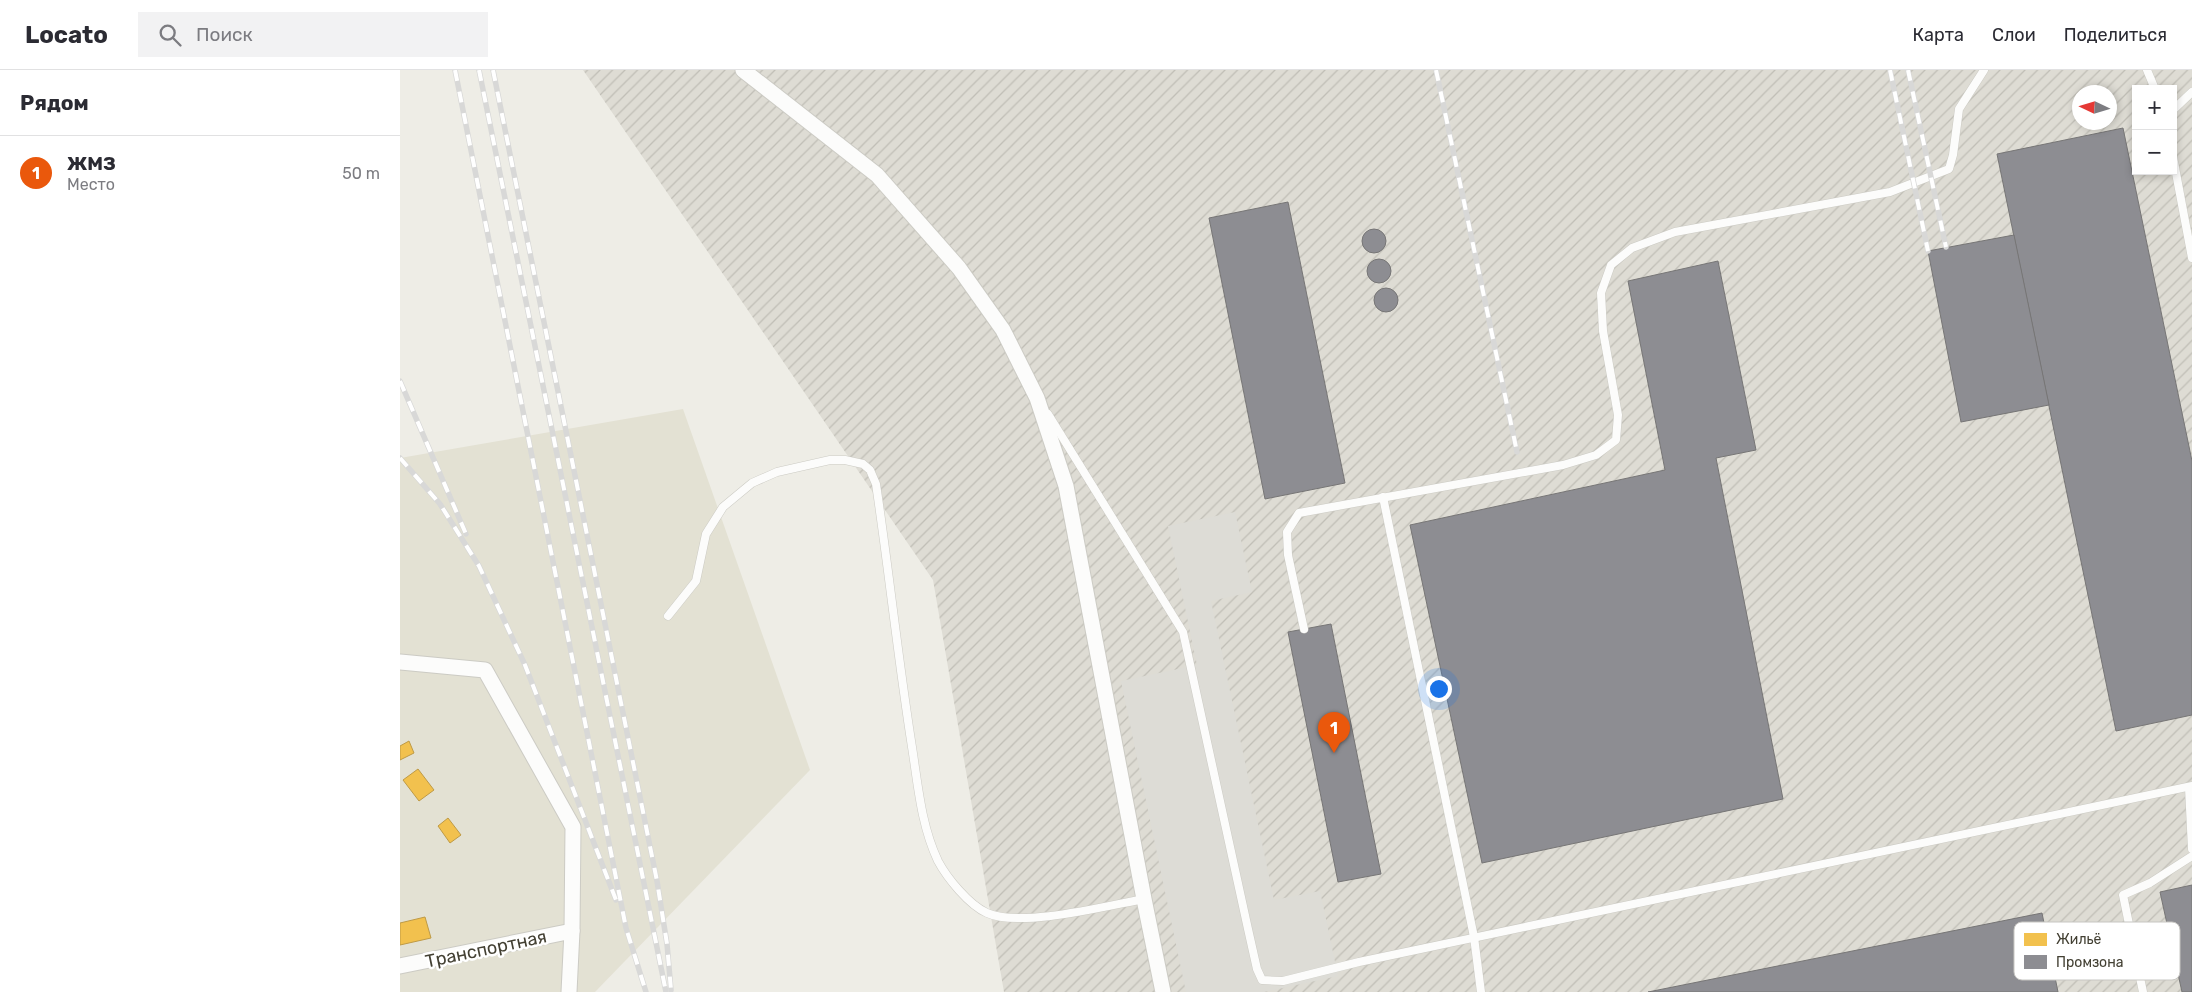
<!DOCTYPE html>
<html lang="ru">
<head>
<meta charset="utf-8">
<style>
  :root { --surface:#fff; --page:#f2f2f3; --text:#2b2b33; --muted:#7c7c81; --line:#e1e1e2; --accent:#ea580c }
  body { margin:0; font-family:Rubik,sans-serif; background:var(--page); color:var(--text) }
  .controls { position:absolute; right:15px; top:15px; display:grid; overflow:hidden; border-radius:0px; box-shadow:0 2px 8px #0003 }
  .controls button { width:45px; height:45px; display:grid; place-items:center; padding:0; border:0; border-bottom:1px solid var(--line); background:var(--surface); color:var(--text); font:25px sans-serif }
  .compass { position:absolute; left:1672px; top:15px; width:45px; height:45px; border-radius:50%; background:var(--surface); box-shadow:0 2px 8px #0003; rotate:274deg }
  .you { position:absolute; left:1038px; top:618px; width:18px; height:18px; margin:-12px; border:4px solid #fff; border-radius:50%; background:#1a73e8; box-shadow:0 0 0 8px #1a73e833 }
  .badge { display:grid; place-items:center; width:32px; height:32px; border-radius:50%; background:var(--accent); color:#fff; font-size:16px; font-weight:700 }
  .pin { position:absolute; translate:-50% -41px; filter:drop-shadow(0 1px 2px #0008) }
  .pin::after { content:''; position:absolute; top:26px; width:18px; height:15px; background:inherit; clip-path:polygon(0 0,100% 0,50% 100%) }
  .list { margin:0; padding:0; list-style:none }
  h2 { display:flex; justify-content:space-between; align-items:center; height:65px; margin:0; padding:0 20px; font-size:21px }
  h2 small { font-size:16px; font-weight:400; color:var(--muted) }
  .list li { display:grid; grid-template-columns:32px 1fr auto; gap:15px; align-items:center; box-sizing:border-box; height:75px; padding:0 20px; border-top:1px solid var(--line) }
  .list b { display:block; font-size:19px; white-space:nowrap }
  .list p { margin:0; font-size:16px; white-space:nowrap; color:var(--muted) }
  .list em { font-size:16px; font-style:normal; color:var(--muted) }
  .icon { flex:none; width:28px; height:28px; fill:none; stroke:currentColor; stroke-width:2; stroke-linecap:round; stroke-linejoin:round }
  .map { position:relative; flex:none; width:1792px; height:922px; overflow:hidden }
  header { display:flex; align-items:center; gap:30px; box-sizing:border-box; height:70px; padding:0 25px; background:var(--surface); border-bottom:1px solid var(--line) }
  header strong { font-size:24px }
  nav { display:flex; gap:28px; margin-inline-start:auto; font-size:18px }
  .search { width:350px; height:45px; background:var(--page); display:flex; align-items:center; gap:12px; box-sizing:border-box; padding:0 18px; border-radius:0px; color:var(--muted); font-size:19px }
  main { display:flex }
  aside { flex:1; background:var(--surface) }
  .map>svg:first-child { display:block }
  .residential { fill:#e3e1d3 }
  .industrial { fill:url(#industrial-furrows); fill-rule:evenodd }
  .parking { fill:#dddcd6 }
  .homes { fill:#f2c14e; stroke:#be9a46 }
  .industry { fill:#8d8d92; stroke:#777676 }
  .lines { fill:none; stroke-linecap:round; stroke-linejoin:round }
  .lane-casing { stroke:#cccbc4; stroke-width:9 }
  .street-casing { stroke:#cccbc4; stroke-width:17 }
  .lane { stroke:#fcfcfb; stroke-width:8 }
  .street { stroke:#fcfcfb; stroke-width:15 }
  .rail-casing { stroke:#d8d8d7; stroke-width:5.5 }
  .rail { stroke:#fff; stroke-width:4; stroke-dasharray:11; stroke-linecap:butt }
  .labels { text-anchor:middle; dominant-baseline:central; stroke-width:5; stroke-linejoin:round; paint-order:stroke }
  .street-label { font-size:18px; fill:#434033; stroke:#fff }
  .key { fill:#fff; stroke:#c7c6c2; stroke-width:1 }
  .key-label { font-size:14px; fill:#434033 }
</style>
</head>
<body>
<header>
<strong>Locato</strong>
<div class="search"><svg class="icon" aria-label="search" viewBox="0 0 24 24"><circle cx="10" cy="10" r="6"/><path d="M15 15l6 6"/></svg>Поиск</div>
<nav><a>Карта</a><a>Слои</a><a>Поделиться</a></nav>
</header>
<main>
<aside>
<h2>Рядом<small></small></h2>
<ul class="list">
<li><span class="badge">1</span><div><b>ЖМЗ</b><p>Место</p></div><em>50 m</em></li>
</ul>
</aside>
<div class="map">
<svg width="1792" height="922" viewBox="0 0 1792 922">
  <defs>
    <pattern id="industrial-furrows" width="10" height="10" patternUnits="userSpaceOnUse" patternTransform="scale(1.25)"><rect width="10" height="10" fill="#dedcd4"/><path d="M-1 1l2-2M0 10L10 0M9 11l2-2" fill="none" stroke="#c0beb6"/></pattern>
  </defs>
  <rect width="100%" height="100%" fill="#eeede6"/>
  <path class="residential" d="M 283,339 L 410,700 L 195,922 L 0,922 L 0,388 Z"/>
  <path class="industrial" d="M 183,0 L 1792,0 L 1792,922 L 604,922 L 533,510 ZM 1736,19 L 1773,19 L 1773,101 L 1736,101 ZM 1680,22 L 1710,22 L 1710,52 L 1680,52 Z"/>
  <path class="parking" d="M 835,442 L 852,522 L 811,531 L 874,830 L 920,821 L 938,906 L 864,922 L 786,922 L 721,611 L 797,595 L 768,456 Z"/>
  <g class="homes">
    <path d="M 9,671 L 14,683 L 0,690 L 0,676 Z"/>
    <path d="M 18,699 L 34,720 L 19,731 L 3,710 Z"/>
    <path d="M 48,748 L 61,765 L 50,773 L 38,756 Z"/>
    <path d="M 25,847 L 31,868 L 0,875 L 0,853 Z"/>
  </g>
  <g class="industry">
    <path d="M 1723,58 L 1792,391 L 1792,645 L 1716,661 L 1597,84 Z"/>
    <path d="M 888,132 L 945,413 L 865,429 L 809,148 Z"/>
    <circle cx="974" cy="171" r="12"/>
    <path d="M 1614,165 L 1649,335 L 1561,352 L 1528,181 Z"/>
    <circle cx="979" cy="201" r="12"/>
    <path d="M 1318,191 L 1356,380 L 1316,388 L 1383,729 L 1082,793 L 1010,455 L 1265,400 L 1228,211 Z"/>
    <circle cx="986" cy="230" r="12"/>
    <path d="M 931,554 L 981,804 L 938,812 L 888,562 Z"/>
    <path d="M 1792,815 L 1792,922 L 1782,922 L 1760,822 Z"/>
    <path d="M 1642,843 L 1658,922 L 1248,922 Z"/>
  </g>
  <g class="lines">
    <defs>
      <g id="lane">
        <path d="M 1747,0 L 1755,19"/>
        <path d="M 1773,40 L 1792,22"/>
        <path d="M 1773,87 L 1792,188"/>
        <path d="M 648,344 L 783,562 L 848,859 L 857,899 L 862,910 L 883,911 L 959,892 L 1792,716"/>
        <path d="M 983,427 L 1074,867 L 1081,922"/>
        <path d="M 268,546 L 296,511 L 306,464 L 323,437 L 352,413 L 377,402 L 430,390 L 445,390 L 463,394 L 470,400 L 476,414 C 489,501 498,589 512,677 C 518,715 521,755 538,791 C 547,808 569,835 587,843 C 620,858 706,836 744,829"/>
        <path d="M 904,559 L 888,485 L 887,462 L 899,443 L 1163,395 L 1196,385 L 1216,370 L 1218,345 L 1203,261 L 1201,223 L 1211,195 L 1232,178 L 1275,162 L 1490,122 L 1549,99 L 1553,85 L 1559,39 L 1584,0"/>
        <path d="M 1789,717 L 1792,779"/>
        <path d="M 1743,922 L 1723,825 L 1750,813 L 1792,786"/>
      </g>
      <g id="street">
        <path d="M 343,0 L 477,105 L 559,198 L 603,260 L 637,328 L 666,416 L 744,829 L 763,922"/>
        <path d="M 0,592 L 85,600 L 173,757 L 172,861 L 169,922"/>
        <path d="M 0,896 L 172,861"/>
      </g>
    </defs>
    <use href="#lane" class="lane-casing"/>
    <use href="#street" class="street-casing"/>
    <use href="#lane" class="lane"/>
    <use href="#street" class="street"/>
    <defs>
      <g id="rail">
        <path d="M 55,0 L 226,858 L 246,922"/>
        <path d="M 79,0 L 266,922"/>
        <path d="M 93,0 L 257,811 L 267,874 L 271,920"/>
        <path d="M 1036,0 L 1117,382"/>
        <path d="M 1490,0 L 1528,181"/>
        <path d="M 1508,0 L 1546,177"/>
        <path d="M 0,311 L 66,464"/>
        <path d="M 0,388 L 40,434 L 79,496 L 125,595 L 216,830"/>
      </g>
    </defs>
    <use href="#rail" class="rail-casing"/>
    <use href="#rail" class="rail"/>
  </g>
  <g class="labels">
    <g class="street-label">
      <text transform="translate(86 879) rotate(-12)">Транспортная</text>
    </g>
  </g>
  <rect x="1614" y="852" width="166" height="58" rx="8" class="key"/>
  <rect x="1624" y="863" width="23" height="13" fill="#f2c14e"/>
  <rect x="1624" y="885" width="23" height="14" fill="#8d8d92"/>
  <g class="key-label">
    <text x="1656" y="874">Жильё</text>
    <text x="1656" y="897">Промзона</text>
  </g>
</svg>
<div class="controls">
<button>+</button>
<button>−</button>
</div>
<svg class="compass" viewBox="-18 -18 36 36"><path d="M0-13l5 13h-10z" fill="#e53935"/><path d="M0 13l5-13h-10z" fill="#7c7c81"/></svg>
<div class="you"></div>
<div class="pin badge" style="left:934px;top:683px">1</div>
</div>
</main>
</body>
</html>
